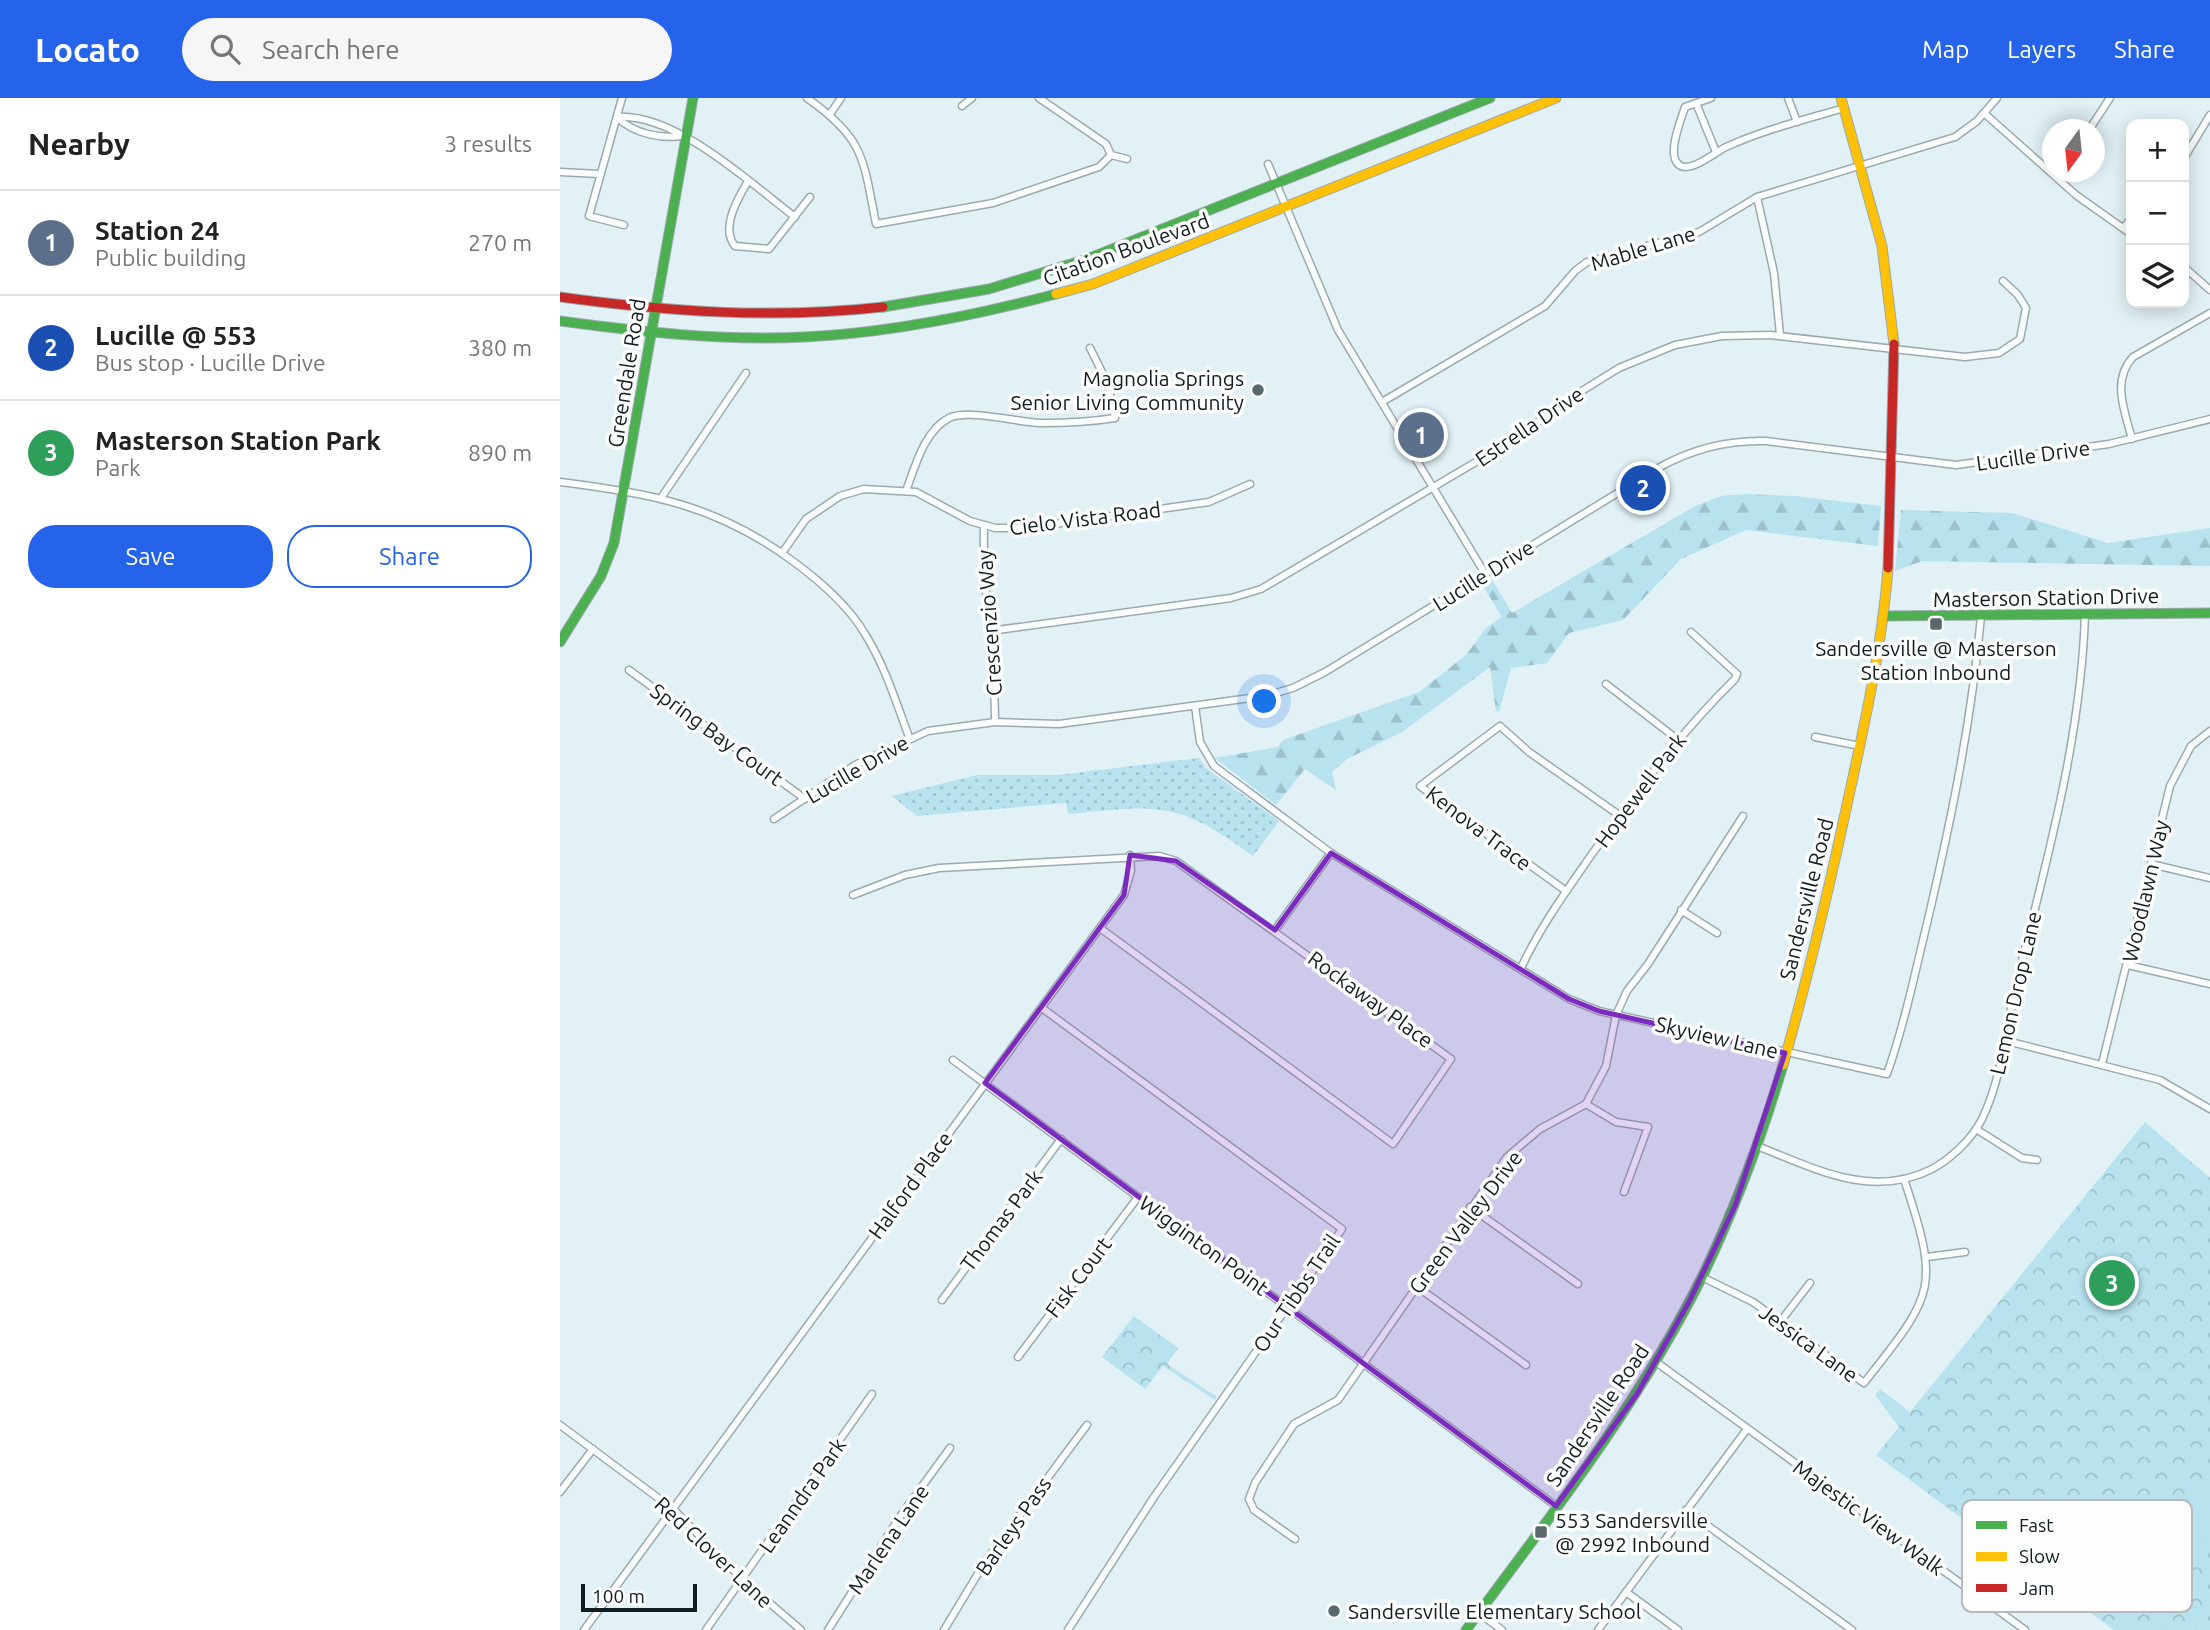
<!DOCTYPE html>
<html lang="en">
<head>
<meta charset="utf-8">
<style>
  :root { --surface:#fff; --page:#f6f6f6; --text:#222; --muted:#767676; --line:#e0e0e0; --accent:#2563eb }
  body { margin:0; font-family:Ubuntu,sans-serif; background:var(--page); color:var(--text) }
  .controls { position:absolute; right:21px; top:21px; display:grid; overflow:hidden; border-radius:14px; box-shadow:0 4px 18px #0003 }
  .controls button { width:63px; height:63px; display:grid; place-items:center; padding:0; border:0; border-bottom:2px solid var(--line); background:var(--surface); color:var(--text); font:35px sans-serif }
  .compass { position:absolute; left:1482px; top:21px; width:63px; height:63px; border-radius:50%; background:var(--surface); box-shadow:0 4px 18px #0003; rotate:195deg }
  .scale { position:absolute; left:21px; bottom:18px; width:116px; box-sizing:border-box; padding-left:7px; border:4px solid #101e21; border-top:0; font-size:19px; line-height:24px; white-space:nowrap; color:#101e21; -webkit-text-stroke:5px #fdfdfd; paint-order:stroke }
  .you { position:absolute; left:705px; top:604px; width:24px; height:24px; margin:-18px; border:5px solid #fff; border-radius:50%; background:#1a73e8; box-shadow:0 0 0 10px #1a73e833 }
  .badge { display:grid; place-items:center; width:46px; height:46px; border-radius:50%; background:var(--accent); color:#fff; font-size:23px; font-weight:700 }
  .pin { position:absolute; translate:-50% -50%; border:4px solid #fff; box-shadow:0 2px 7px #0006 }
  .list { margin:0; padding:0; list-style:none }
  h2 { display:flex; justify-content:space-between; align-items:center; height:91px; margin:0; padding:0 28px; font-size:30px }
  h2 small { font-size:23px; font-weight:400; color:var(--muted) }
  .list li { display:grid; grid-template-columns:46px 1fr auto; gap:21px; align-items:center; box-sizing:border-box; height:105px; padding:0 28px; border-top:2px solid var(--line) }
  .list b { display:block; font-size:26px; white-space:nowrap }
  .list p { margin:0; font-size:23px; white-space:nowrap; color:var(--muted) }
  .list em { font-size:23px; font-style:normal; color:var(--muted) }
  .actions { display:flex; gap:14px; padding:21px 28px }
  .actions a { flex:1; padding:16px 0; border:2px solid var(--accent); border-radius:28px; text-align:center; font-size:24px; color:var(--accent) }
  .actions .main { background:var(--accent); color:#fff }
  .icon { flex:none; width:38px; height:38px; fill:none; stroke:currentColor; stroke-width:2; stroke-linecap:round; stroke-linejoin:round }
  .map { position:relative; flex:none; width:1650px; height:1532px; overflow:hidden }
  header { display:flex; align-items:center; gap:42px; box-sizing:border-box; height:98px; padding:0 35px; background:var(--accent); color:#fff }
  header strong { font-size:33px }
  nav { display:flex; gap:38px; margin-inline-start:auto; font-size:24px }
  .search { width:490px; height:63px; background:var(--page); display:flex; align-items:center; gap:18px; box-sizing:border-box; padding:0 24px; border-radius:38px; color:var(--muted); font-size:26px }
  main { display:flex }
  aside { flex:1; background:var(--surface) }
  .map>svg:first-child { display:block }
  .grass { fill:url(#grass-dots) }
  .forest { fill:url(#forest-firs) }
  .park { fill:url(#park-crowns) }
  .garden { fill:#b7e2ee }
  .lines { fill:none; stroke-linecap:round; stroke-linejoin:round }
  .street-casing { stroke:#9ca9ad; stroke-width:9 }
  .fast-casing { stroke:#9ca9ad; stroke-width:11 }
  .slow-casing { stroke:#9ca9ad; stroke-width:11 }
  .jam-casing { stroke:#9ca9ad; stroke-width:11 }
  .street { stroke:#fafdfe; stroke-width:6 }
  .fast { stroke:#4caf50; stroke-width:9 }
  .slow { stroke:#ffc107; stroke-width:9 }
  .jam { stroke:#c62828; stroke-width:9 }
  .marked { fill:#7b2cbf; fill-opacity:0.2; stroke:#7b2cbf; stroke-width:5; stroke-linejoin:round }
  .poi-dot { fill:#59686c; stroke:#fdfdfd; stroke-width:2.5 }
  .labels { text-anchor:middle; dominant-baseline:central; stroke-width:7; stroke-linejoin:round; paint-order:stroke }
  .street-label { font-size:21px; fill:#101e21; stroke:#fdfdfd }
  .poi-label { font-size:21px; fill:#101e21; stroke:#fdfdfd; text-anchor:start }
  .key { fill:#fdfdfd; stroke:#b6babb; stroke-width:2 }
  .key-label { font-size:19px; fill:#101e21 }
</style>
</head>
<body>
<header>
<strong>Locato</strong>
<div class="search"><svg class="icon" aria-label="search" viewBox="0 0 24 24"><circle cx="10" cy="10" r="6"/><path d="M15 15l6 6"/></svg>Search here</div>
<nav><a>Map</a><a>Layers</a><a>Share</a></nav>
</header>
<main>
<aside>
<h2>Nearby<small>3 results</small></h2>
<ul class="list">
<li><span class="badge" style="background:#5c6f8a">1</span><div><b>Station 24</b><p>Public building</p></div><em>270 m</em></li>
<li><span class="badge" style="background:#1a4fb4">2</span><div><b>Lucille @ 553</b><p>Bus stop · Lucille Drive</p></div><em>380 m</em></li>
<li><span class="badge" style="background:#2e9e5b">3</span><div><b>Masterson Station Park</b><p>Park</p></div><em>890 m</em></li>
</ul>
<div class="actions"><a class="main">Save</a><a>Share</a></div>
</aside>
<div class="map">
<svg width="1650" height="1532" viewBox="0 0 1650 1532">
  <defs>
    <pattern id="grass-dots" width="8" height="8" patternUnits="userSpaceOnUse" patternTransform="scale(1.75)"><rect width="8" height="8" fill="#b7e2ee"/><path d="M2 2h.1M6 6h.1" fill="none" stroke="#9cc1cc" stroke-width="1.8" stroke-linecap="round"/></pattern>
    <pattern id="forest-firs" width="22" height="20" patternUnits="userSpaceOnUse" patternTransform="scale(1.75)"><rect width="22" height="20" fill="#b7e2ee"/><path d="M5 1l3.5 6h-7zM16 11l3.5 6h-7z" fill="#9cc1cc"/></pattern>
    <pattern id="park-crowns" width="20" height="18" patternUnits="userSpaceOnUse" patternTransform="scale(1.75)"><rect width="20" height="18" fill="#b7e2ee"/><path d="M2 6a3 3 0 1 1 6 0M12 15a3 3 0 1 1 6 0" fill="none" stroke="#9cc1cc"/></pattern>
  </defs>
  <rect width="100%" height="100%" fill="#e1f1f6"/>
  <path class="grass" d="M 639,660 L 646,670 L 719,723 L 693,758 C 616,702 600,707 508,716 L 506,705 L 357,718 L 332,698 L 417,677 L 498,677 Z"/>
  <g class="forest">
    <path d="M 1185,396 L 1235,398 L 1321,408 L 1318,448 L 1186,432 L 1121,461 L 1063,522 L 1009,535 L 987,565 L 951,570 L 939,614 L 936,613 L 930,569 L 842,634 L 787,661 L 772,674 L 776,692 L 745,671 L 716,707 L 655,660 L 718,649 L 723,642 L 859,594 L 906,557 L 926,530 L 942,519 L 923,488 L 932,482 L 952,515 L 1135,408 L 1162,398 Z"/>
    <path d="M 1341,412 L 1452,415 L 1548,445 L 1650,430 L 1650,468 L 1362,463 L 1335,473 Z"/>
  </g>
  <g class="park">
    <path d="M 1585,1024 L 1650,1080 L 1650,1532 L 1554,1532 L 1466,1467 L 1441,1503 L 1432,1497 L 1457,1461 L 1316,1357 L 1339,1329 L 1315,1297 L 1320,1291 L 1350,1314 Z"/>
    <path d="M 574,1218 L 618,1250 L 607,1266 L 657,1299 L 655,1302 L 603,1268 L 585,1291 L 542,1259 Z"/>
  </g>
  <path class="garden" d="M 1638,1379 L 1650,1388 L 1650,1432 L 1633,1454 L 1600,1429 Z"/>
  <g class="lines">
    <defs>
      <g id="street">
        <path d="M 62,0 L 29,118 L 64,127"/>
        <path d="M 247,0 C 305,41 303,60 316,126 L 433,105 L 539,69 L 551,57"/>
        <path d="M 479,0 L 546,46 L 551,57"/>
        <path d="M 1151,0 L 1125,9 C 1121,22 1107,55 1118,66 C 1129,77 1155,54 1166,49 C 1203,32 1244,22 1284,10"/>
        <path d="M 1228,0 L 1237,24"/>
        <path d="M 1136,5 L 1156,54"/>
        <path d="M 402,8 L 412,0"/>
        <path d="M 1424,15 L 1516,97 L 1571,136"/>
        <path d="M 270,16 L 281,0"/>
        <path d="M 1529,32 L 1550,0"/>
        <path d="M 125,37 C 104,42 73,36 57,19 C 116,15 190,85 235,119"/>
        <path d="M 551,57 L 567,61"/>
        <path d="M 1624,60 L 1650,17"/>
        <path d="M 708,66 L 778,232 L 924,474"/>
        <path d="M 0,74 L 40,76"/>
        <path d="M 188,83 C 178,100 160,130 175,148 L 209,151 L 250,99"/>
        <path d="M 1197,99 L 1214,175 L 1220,237"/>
        <path d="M 1564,129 L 1571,121"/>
        <path d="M 1624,169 L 1650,192"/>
        <path d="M 822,304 L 985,208 L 1015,173 L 1027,164 L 1139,134 L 1197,99 L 1395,39 L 1417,23 L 1437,0"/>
        <path d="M 1572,341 C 1565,314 1551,283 1573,259 L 1650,215"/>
        <path d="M 0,384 C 93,396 157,407 234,464 C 261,484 288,507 305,536 C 325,568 336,604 349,639"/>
        <path d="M 346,393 C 355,369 364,333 389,320 C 408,311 457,324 480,325 C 505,325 530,324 555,320 L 548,286 L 530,250"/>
        <path d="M 101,400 L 186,275"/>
        <path d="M 424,427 C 422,493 435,558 435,624"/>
        <path d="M 222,455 L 246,421 L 280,398 L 304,391 L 356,394 L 410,423 L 435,430 L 466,430 L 649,404 L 690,386"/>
        <path d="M 430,533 L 671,500 L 701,491 L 953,342 L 1012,299 L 1059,270 L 1115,247 L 1162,238 L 1210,237 L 1405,259 L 1439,255 L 1460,241 L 1466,210 L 1458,197 L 1443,183"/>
        <path d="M 69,572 L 245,701"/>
        <path d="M 1046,586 L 1117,641"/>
        <path d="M 635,608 L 640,644 L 654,668 L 771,755 L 1009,901 L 1039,913 L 1327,976 C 1345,925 1356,870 1369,817 C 1392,718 1412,620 1421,518"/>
        <path d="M 1255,639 L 1300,648"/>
        <path d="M 214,721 L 295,667 L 368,633 L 435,624 L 499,626 L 705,598 L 733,590 L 765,574 L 1100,369 C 1134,350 1168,342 1206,343 L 1396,367 L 1549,346 L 1650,321"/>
        <path d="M 1591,766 L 1650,780"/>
        <path d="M 1006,793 L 860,688 L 940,628 L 969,654 L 1059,717"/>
        <path d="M 293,797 L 345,777 L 379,770 L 599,758 L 616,763 L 891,961 L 833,1046 L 540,830"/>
        <path d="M 1121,812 L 1157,835"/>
        <path d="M 715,832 L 771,755"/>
        <path d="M 1568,867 L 1650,886"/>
        <path d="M 961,870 C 980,829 1007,792 1032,756 C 1076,694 1121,634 1175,581 L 1177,576 L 1131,534"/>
        <path d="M 482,910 L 782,1131 L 594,1399 L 508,1532"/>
        <path d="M 1443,942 L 1600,982 L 1650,1011"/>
        <path d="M 393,962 L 996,1408"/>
        <path d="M 1542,966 L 1610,688 L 1631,648 L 1650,633"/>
        <path d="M 1026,1006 L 1056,1024 L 1088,1029 L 1064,1094"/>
        <path d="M 1416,1031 L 1462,1060 L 1477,1062"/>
        <path d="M 1197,1048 C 1254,1070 1310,1101 1370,1072 C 1390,1062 1412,1041 1422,1021 C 1442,980 1446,930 1456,887 C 1486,765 1521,642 1525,516"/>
        <path d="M 910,1109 L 1018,1186"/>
        <path d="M 1367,1159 L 1405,1154"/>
        <path d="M 1142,1179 L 1193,1204 L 1304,1285 C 1374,1196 1381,1192 1344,1081"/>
        <path d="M 856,1188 L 966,1267"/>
        <path d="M 382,1202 L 501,1041"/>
        <path d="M 1220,1224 L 1250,1185"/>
        <path d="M 458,1259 L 578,1099"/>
        <path d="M 1096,1264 L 1465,1532"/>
        <path d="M 0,1327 L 113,1411 L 183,1482 L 241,1532"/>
        <path d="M 0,1394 L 33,1351"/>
        <path d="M 1126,1412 L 1292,1532"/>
        <path d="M 735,1441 L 694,1412 L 689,1401 L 695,1385 L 734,1326 L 778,1302 L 947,1059 L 980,1031 L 1026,1006 L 1046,968 L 1056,917 L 1067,893 L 1088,866 L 1183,718"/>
        <path d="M 1066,1494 L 1118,1532"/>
        <path d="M 919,1515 L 942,1532"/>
        <path d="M 24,1532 L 564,797 L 571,773 L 570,757"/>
        <path d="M 146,1532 L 312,1296"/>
        <path d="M 268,1532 L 339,1420 L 390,1350"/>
        <path d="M 384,1532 L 425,1464 L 527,1327"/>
        <path d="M 1038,1532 L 1187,1331"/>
      </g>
      <g id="fast">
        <path d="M 323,209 L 429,191 L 527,161 L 930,0"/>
        <path d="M 0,223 C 81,234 162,243 244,239 C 330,235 413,218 496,196"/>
        <path d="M 1323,518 L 1650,515"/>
        <path d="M 0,544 L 41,478 L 54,445 L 133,0"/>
        <path d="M 906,1532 C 991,1418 1081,1303 1144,1175 C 1176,1108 1202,1038 1223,967"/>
      </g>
      <g id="slow">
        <path d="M 1281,0 L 1322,148 L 1334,246"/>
        <path d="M 496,196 L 533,186 L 996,0"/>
        <path d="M 1223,967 C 1248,879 1269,791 1288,702 C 1305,625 1322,548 1328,470"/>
      </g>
      <g id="jam">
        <path d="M 0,199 C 108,214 215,221 323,209"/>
        <path d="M 1328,470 L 1334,246"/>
      </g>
    </defs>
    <use href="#street" class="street-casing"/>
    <use href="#fast" class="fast-casing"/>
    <use href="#slow" class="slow-casing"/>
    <use href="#jam" class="jam-casing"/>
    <use href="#street" class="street"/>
    <use href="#fast" class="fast"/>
    <use href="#slow" class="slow"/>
    <use href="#jam" class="jam"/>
  </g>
  <path class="marked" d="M 771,755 L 1009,901 L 1039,913 L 1225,955 L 1175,1108 L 1129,1204 L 1077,1296 L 996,1408 L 425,985 L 564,797 L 570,757 L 616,763 L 715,832 Z"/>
  <g class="poi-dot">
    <circle cx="698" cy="292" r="7"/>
    <rect x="1369" y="519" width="14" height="14" rx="3.5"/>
    <rect x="974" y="1427" width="14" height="14" rx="3.5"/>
    <circle cx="774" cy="1513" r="7"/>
  </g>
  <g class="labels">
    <g class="street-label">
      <text transform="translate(1083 150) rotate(-17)">Mable Lane</text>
      <text transform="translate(566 151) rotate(-20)">Citation Boulevard</text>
      <text transform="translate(66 275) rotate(-81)">Greendale Road</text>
      <text transform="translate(969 328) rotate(-34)">Estrella Drive</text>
      <text transform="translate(1473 357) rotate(-8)">Lucille Drive</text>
      <text transform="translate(525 420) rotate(-7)">Cielo Vista Road</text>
      <text transform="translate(923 477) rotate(-32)">Lucille Drive</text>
      <text transform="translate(1486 499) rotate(-1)">Masterson Station Drive</text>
      <text transform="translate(429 525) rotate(-94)">Crescenzio Way</text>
      <text transform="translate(157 636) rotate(36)">Spring Bay Court</text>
      <text transform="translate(297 671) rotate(-30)">Lucille Drive</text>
      <text transform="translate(1080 692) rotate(-53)">Hopewell Park</text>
      <text transform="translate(919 730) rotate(37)">Kenova Trace</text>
      <text transform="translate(1585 793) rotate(-77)">Woodlawn Way</text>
      <text transform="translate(1246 801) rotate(-76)">Sandersville Road</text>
      <text transform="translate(1455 895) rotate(-77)">Lemon Drop Lane</text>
      <text transform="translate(811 901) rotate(36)">Rockaway Place</text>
      <text transform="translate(1157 939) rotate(13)">Skyview Lane</text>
      <text transform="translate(350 1087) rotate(-54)">Halford Place</text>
      <text transform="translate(441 1122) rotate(-53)">Thomas Park</text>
      <text transform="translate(905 1124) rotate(-53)">Green Valley Drive</text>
      <text transform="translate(644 1147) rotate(36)">Wigginton Point</text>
      <text transform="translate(518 1179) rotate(-53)">Fisk Court</text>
      <text transform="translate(736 1195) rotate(-56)">Our Tibbs Trail</text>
      <text transform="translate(1249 1245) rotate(36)">Jessica Lane</text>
      <text transform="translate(1037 1317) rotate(-56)">Sandersville Road</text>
      <text transform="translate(242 1397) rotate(-55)">Leanndra Park</text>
      <text transform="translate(1309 1419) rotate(36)">Majestic View Walk</text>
      <text transform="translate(453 1428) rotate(-55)">Barleys Pass</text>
      <text transform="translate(328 1441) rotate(-56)">Marlena Lane</text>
      <text transform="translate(154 1454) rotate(43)">Red Clover Lane</text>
    </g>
    <g class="poi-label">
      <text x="684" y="280" text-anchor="end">Magnolia Springs<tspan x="684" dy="24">Senior Living Community</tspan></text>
      <text x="1376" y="550" text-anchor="middle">Sandersville @ Masterson<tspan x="1376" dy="24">Station Inbound</tspan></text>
      <text x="995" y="1422">553 Sandersville<tspan x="995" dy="24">@ 2992 Inbound</tspan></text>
      <text x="788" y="1513">Sandersville Elementary School</text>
    </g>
  </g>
  <rect x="1402" y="1402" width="230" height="112" rx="10" class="key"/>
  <rect x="1416" y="1423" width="31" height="8" fill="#4caf50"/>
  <rect x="1416" y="1454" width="31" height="9" fill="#ffc107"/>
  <rect x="1416" y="1486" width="31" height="8" fill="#c62828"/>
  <g class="key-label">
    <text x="1459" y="1434">Fast</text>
    <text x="1459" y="1465">Slow</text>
    <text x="1459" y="1497">Jam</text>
  </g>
</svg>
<div class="controls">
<button>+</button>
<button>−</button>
<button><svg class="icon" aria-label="layers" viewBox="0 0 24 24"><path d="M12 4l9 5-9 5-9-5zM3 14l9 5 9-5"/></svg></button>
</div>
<svg class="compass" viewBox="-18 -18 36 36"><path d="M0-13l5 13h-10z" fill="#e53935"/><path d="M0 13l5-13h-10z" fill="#767676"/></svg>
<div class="scale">100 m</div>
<div class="you"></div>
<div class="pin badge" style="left:861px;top:337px;background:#5c6f8a">1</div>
<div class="pin badge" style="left:1083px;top:390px;background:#1a4fb4">2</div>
<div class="pin badge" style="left:1552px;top:1185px;background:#2e9e5b">3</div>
</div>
</main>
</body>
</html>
